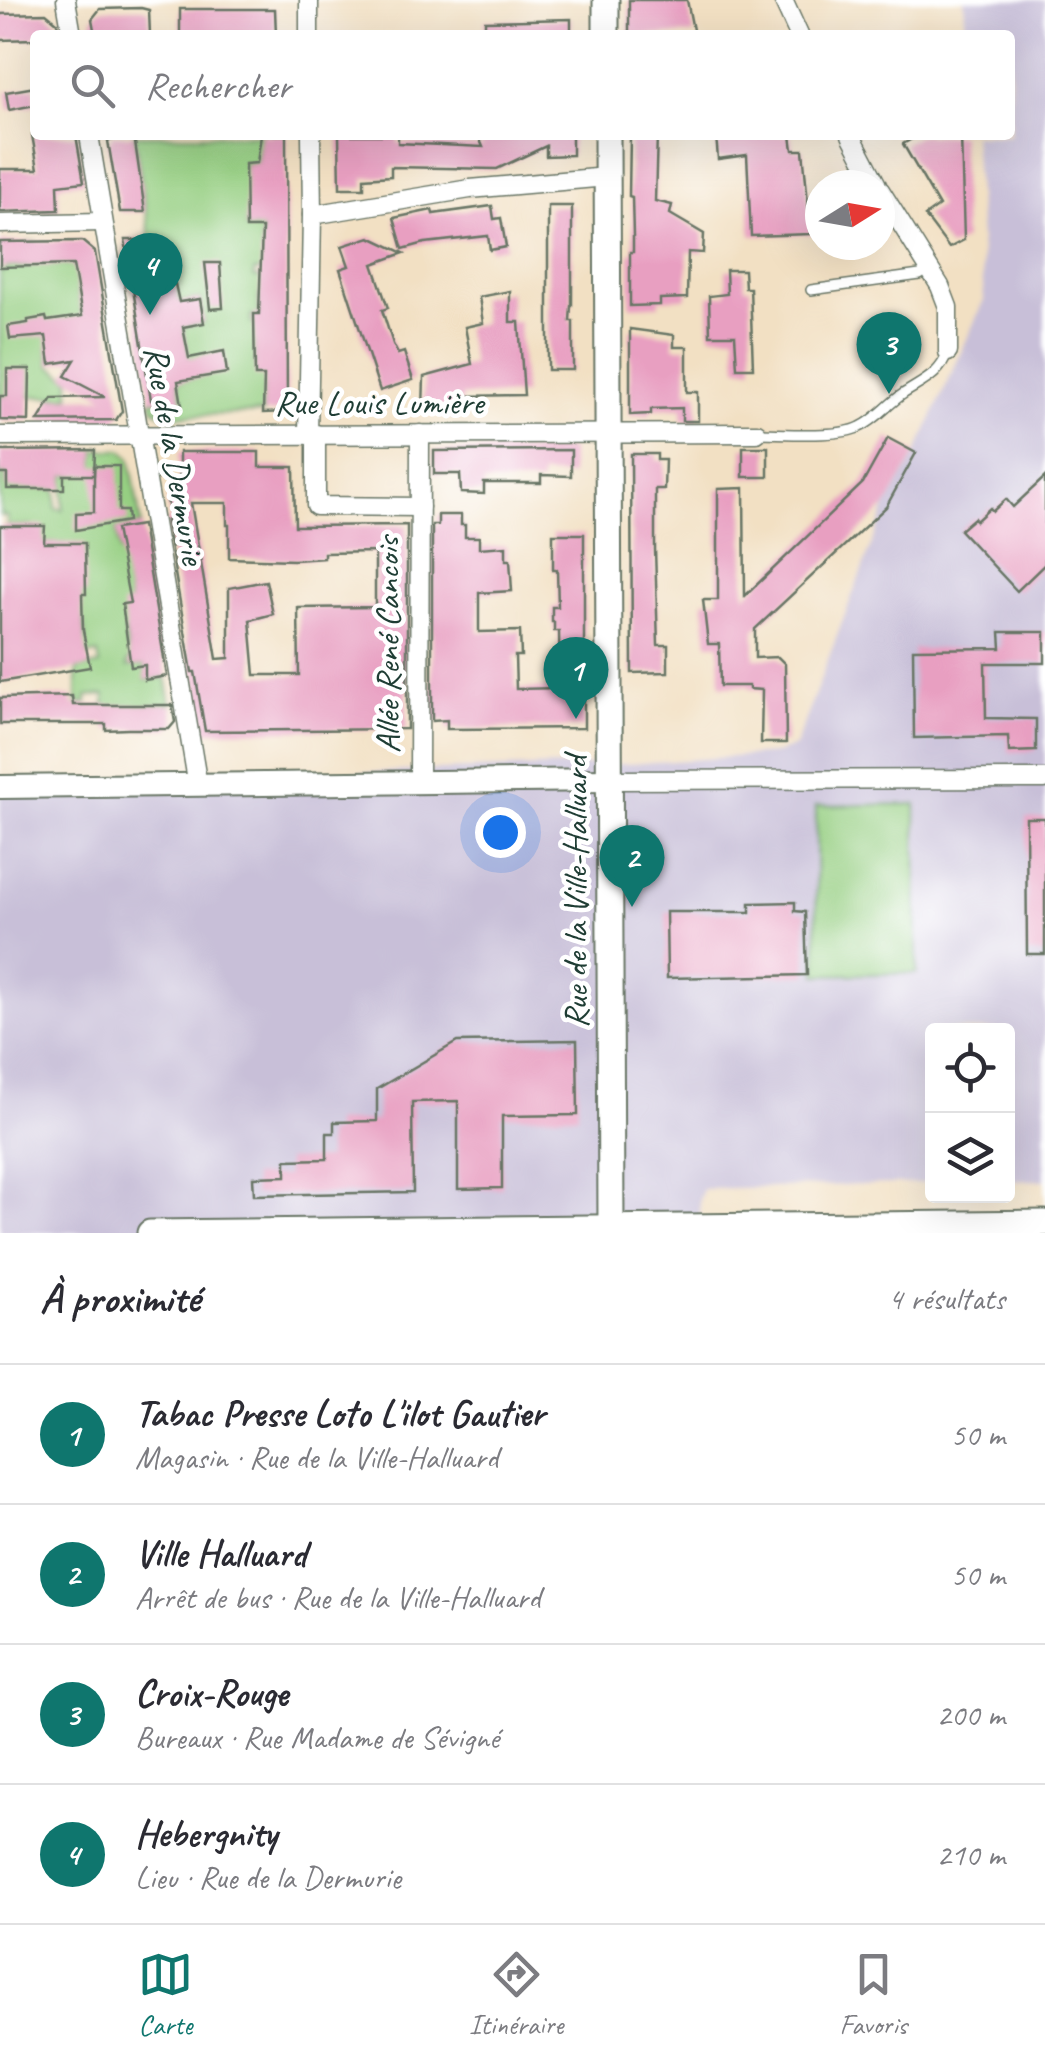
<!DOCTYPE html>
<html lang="fr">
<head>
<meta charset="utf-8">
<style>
  :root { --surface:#fff; --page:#f7f7f7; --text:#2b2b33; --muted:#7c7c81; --line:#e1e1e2; --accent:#0f766e }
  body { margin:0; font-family:Caveat,sans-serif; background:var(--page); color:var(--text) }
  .controls { position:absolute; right:30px; bottom:30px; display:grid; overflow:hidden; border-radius:10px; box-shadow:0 10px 40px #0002 }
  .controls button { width:90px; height:90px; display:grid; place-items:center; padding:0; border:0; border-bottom:2px solid var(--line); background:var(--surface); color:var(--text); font:50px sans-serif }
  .compass { position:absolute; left:805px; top:170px; width:90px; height:90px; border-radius:50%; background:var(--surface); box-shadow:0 10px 40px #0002; rotate:79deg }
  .you { position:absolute; left:500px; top:832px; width:35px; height:35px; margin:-25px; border:8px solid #fff; border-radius:50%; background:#1a73e8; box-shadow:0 0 0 15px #1a73e833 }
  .badge { display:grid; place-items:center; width:65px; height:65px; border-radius:50%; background:var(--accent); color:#fff; font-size:32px; font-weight:700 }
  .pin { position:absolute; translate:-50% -82px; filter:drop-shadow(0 2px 5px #0008) }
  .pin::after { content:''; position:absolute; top:52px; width:35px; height:30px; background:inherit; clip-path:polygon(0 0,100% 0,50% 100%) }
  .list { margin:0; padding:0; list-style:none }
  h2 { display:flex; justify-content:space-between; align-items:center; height:130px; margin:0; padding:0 40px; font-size:42px }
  h2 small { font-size:32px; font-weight:400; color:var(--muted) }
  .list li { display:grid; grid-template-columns:65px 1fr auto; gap:30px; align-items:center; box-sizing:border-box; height:140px; padding:0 40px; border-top:2px solid var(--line) }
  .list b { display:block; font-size:38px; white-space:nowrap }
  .list p { margin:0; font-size:32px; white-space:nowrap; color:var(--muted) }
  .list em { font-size:32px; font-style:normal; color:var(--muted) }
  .icon { flex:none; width:55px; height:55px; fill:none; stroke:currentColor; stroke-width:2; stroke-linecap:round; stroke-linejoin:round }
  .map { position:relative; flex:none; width:1045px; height:1233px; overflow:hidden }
  .search { position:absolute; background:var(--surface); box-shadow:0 10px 40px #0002; left:30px; right:30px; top:30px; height:110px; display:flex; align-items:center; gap:25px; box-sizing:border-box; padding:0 35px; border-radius:10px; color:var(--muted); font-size:38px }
  .sheet { height:690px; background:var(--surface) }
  nav { display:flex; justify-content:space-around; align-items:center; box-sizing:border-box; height:140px; border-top:2px solid var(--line); background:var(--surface); font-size:28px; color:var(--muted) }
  nav a { display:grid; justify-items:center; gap:5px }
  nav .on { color:var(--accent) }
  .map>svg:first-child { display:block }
  .industrial { fill:#c8bfd8 }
  .green { fill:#96cf82; stroke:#5a865b; stroke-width:2.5 }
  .building { fill:#e89fc1; fill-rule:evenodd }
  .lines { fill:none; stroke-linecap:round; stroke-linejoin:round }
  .service-casing { stroke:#697666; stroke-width:12 }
  .minor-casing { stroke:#697666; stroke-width:21 }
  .tertiary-casing { stroke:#697666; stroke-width:26 }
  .secondary-casing { stroke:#697666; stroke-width:29 }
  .service { stroke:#fff; stroke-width:9 }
  .minor { stroke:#fff; stroke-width:18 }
  .tertiary { stroke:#fff; stroke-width:22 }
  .secondary { stroke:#fff; stroke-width:25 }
  .labels { text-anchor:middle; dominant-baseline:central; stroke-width:9; stroke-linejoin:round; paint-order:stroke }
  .street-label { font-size:35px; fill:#1f3d34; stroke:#fff }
</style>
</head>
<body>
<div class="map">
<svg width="1045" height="1233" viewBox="0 0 1045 1233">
  <rect width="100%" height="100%" fill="#fff"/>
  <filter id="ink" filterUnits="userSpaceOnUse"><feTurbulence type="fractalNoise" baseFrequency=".01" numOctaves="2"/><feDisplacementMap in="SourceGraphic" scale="20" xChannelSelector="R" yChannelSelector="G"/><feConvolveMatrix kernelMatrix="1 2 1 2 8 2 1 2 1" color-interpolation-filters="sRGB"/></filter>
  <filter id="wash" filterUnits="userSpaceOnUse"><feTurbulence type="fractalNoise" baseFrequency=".0048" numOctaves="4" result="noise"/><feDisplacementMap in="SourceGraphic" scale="40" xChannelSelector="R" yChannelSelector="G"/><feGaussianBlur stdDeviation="2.25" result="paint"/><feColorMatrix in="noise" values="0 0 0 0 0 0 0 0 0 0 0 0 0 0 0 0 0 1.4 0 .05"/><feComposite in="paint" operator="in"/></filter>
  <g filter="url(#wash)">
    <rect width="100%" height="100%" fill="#f2e0c3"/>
    <path class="industrial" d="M 964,0 L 1045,0 L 1045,1180 L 1008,1181 L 1008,1030 L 932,1030 L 932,1183 L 703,1189 L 699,1200 L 701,1233 L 0,1233 L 0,784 L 628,764 L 775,754 L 795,746 L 886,507 L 917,452 L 984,300 L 973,135 L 1010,135 L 1010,35 L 966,35 Z"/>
    <g class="green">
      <path d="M 134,135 L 261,135 L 257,163 L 245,164 L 246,173 L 254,174 L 254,196 L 262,196 L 261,208 L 248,208 L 246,228 L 256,228 L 257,219 L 262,219 L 262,249 L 266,249 L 265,271 L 254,271 L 254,277 L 266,278 L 266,295 L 259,296 L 259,316 L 251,315 L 251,323 L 259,322 L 259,343 L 255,343 L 255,364 L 266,365 L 267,386 L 264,387 L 263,413 L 164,416 L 153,408 L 151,400 L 158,399 L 160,408 L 182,404 L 178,381 L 214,374 L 213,372 L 192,375 L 183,327 L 204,323 L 200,299 L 179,302 L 175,284 L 157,287 L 148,245 L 151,243 Z"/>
      <path d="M 29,242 L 36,242 L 37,265 L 74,265 L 83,322 L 48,347 L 50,365 L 70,379 L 70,397 L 0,396 L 0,271 L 6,271 L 6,267 L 30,267 Z"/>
      <path d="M 95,450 L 121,450 L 130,457 L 141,525 L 116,530 L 120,552 L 123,553 L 134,630 L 125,632 L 128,649 L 163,655 L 128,661 L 127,667 L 145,665 L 146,680 L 166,677 L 171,705 L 105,706 L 105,695 L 87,696 L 87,703 L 77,703 L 77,669 L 100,665 L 98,654 L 77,657 L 85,637 L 83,621 L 77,620 L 76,544 L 31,543 L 31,526 L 7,526 L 7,516 L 0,516 L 0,474 L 7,474 L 7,488 L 56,489 L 56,509 L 63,510 L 64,475 L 75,475 L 76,472 L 94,466 Z"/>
      <path d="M 916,804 L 917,973 L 817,975 L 816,806 Z"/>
    </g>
    <g id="blocks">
      <g class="building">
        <path d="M 629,0 L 687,0 L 694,35 L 629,35 Z"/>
        <path d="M 141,8 L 149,10 L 150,35 L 95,35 L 92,19 L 100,9 Z"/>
        <path d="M 180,9 L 275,9 L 276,35 L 180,35 Z"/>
        <path d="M 46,13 L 57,22 L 59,35 L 35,35 L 35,39 L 0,40 L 0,14 Z"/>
        <path d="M 571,19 L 571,35 L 485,35 L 485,21 Z"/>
        <path d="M 35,87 L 35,105 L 9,110 L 6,92 Z"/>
        <path d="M 32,135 L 76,135 L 84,182 L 58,185 L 59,210 L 0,212 L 0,169 L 38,169 Z"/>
        <path d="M 111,135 L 134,135 L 145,212 L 120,212 L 108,141 L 112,140 Z"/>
        <path d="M 261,135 L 286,135 L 287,412 L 263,413 L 264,376 L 255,376 L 254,314 L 259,314 L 262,228 L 246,228 L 245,164 L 257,163 Z"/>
        <path d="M 339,135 L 398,135 L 398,143 L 483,147 L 478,135 L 572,135 L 572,155 L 546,156 L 546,146 L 497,169 L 391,167 L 391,176 L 364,178 L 364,188 L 340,188 Z"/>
        <path d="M 630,135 L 657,135 L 655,201 L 672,205 L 670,214 L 704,234 L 703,253 L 688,252 L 687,298 L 660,299 L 660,305 L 630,306 L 630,252 L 633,252 L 633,236 L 632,197 L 629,196 Z"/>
        <path d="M 716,135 L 791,135 L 793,150 L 803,150 L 811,234 L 751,236 L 747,155 L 718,159 Z"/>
        <path d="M 919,135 L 961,135 L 964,240 L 949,248 L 925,216 L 939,206 L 903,144 Z"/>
        <path d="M 492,206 L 494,219 L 501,218 L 506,247 L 490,250 L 488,236 L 425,243 L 403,249 L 394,218 L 432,210 L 433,214 Z"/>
        <path d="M 548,206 L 572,206 L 572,306 L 571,306 L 570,321 L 573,321 L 573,370 L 548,370 Z"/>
        <path d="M 370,237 L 404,253 L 373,264 L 388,308 L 382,310 L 393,344 L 398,354 L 404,352 L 413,380 L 380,391 L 340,269 L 349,266 L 342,246 Z"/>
        <path d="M 125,240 L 150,240 L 157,287 L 175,284 L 179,302 L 200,299 L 204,323 L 183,327 L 189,358 L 224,351 L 227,373 L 178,381 L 182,405 L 160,408 L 158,399 L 151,400 Z"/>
        <path d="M 82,241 L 95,252 L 122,411 L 116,420 L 38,421 L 52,398 L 105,397 L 65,376 L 75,360 L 50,364 L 46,336 L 10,339 L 8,326 L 28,323 L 28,320 L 46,317 L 47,321 L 82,316 L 73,265 L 0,267 L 0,242 Z"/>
        <path d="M 205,263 L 220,263 L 223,308 L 210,309 Z"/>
        <path d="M 726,270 L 744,270 L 745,288 L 750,288 L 753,368 L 737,368 L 735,335 L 710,335 L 709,296 L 727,294 Z"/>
        <path d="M 510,291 L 510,322 L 519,322 L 524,395 L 462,396 L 462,408 L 423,409 L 424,377 L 472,364 L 465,327 L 483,323 L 479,297 Z"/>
        <path d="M 630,329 L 674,335 L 674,347 L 687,347 L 687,392 L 698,392 L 698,421 L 682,421 L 682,408 L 651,409 L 651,414 L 630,415 Z"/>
        <path d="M 7,369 L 30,369 L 29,421 L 0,420 L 0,396 L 7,396 Z"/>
        <path d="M 888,438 L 916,453 L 886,507 L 755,629 L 755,658 L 778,657 L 785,664 L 786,743 L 761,743 L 762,690 L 749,689 L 749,686 L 720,686 L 719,644 L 708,644 L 703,600 L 718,600 L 718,489 L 744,488 L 745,596 L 863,483 Z"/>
        <rect x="743" y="447" width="25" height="30"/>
        <path d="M 95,450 L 94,475 L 64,475 L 64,489 L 7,489 L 7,474 L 0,474 L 0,451 Z"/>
        <path d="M 571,450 L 571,476 L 541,475 L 541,483 L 484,483 L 484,494 L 461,493 L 460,474 L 434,474 L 434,451 Z"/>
        <path d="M 179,452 L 259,452 L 259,467 L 294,467 L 295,526 L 407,525 L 407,729 L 205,731 L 195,672 L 192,672 L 166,521 L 170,520 L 167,498 L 179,496 ZM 191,503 L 227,503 L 227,525 L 229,525 L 229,558 L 294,560 L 324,558 L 324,553 L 375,552 L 375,607 L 298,608 L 299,675 L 255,675 L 250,620 L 273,614 L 266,581 L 229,588 L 229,658 L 217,659 Z"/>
        <path d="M 631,454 L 657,454 L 657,460 L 665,460 L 664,489 L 655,489 L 655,549 L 658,645 L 668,645 L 668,672 L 632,673 Z"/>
        <path d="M 94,466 L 119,466 L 119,511 L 127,511 L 128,521 L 76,530 L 76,513 L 94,512 Z"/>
        <path d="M 1045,477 L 1045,564 L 1017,591 L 960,530 L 974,518 L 976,521 L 990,508 L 993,511 L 1006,499 L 1013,507 Z"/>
        <path d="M 438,515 L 461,515 L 461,525 L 465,525 L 465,537 L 479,537 L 479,548 L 506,546 L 506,560 L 510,560 L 512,591 L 479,593 L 479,632 L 520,631 L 521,656 L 515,656 L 516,689 L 560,688 L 559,631 L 554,631 L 554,622 L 552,622 L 552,607 L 558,607 L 557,570 L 553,570 L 553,534 L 584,534 L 584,728 L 447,729 L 447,720 L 432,721 L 432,525 L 438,525 Z"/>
        <path d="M 142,525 L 167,676 L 145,680 L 145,665 L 131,667 L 122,604 L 130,603 L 116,529 Z"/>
        <path d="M 0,526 L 45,526 L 44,543 L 85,543 L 86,594 L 82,594 L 83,630 L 90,667 L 0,682 Z"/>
        <path d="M 1000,632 L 1045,632 L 1045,663 L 985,663 L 986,718 L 1036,719 L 1036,751 L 1009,752 L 1008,736 L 914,738 L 913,649 L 1001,648 Z"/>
        <path d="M 72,696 L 73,705 L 172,705 L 175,722 L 169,729 L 128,729 L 106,730 L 106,724 L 0,724 L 0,698 Z"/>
        <path d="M 1026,818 L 1045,818 L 1045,954 L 1027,954 Z"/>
        <path d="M 795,902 L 795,911 L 805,912 L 807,975 L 667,978 L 666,912 L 750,912 L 750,903 Z"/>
        <path d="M 577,1040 L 578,1115 L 502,1116 L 502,1188 L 458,1189 L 458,1101 L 412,1102 L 413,1192 L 254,1195 L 253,1177 L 286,1176 L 286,1160 L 327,1159 L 327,1133 L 334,1133 L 334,1122 L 377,1121 L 377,1089 L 457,1042 Z"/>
      </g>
    </g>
  </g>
  <g filter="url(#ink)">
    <use href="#blocks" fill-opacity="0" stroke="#697666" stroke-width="2.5"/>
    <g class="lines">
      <defs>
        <g id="service">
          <path d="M 811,290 L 920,275 L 929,268"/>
          <path d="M 757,433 C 783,433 838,438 860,427 C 876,420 888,404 903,394 C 923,381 940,375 948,352"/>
        </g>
        <g id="minor">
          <path d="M 66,0 L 72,35"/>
          <path d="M 309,0 L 309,35"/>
          <path d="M 783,0 L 799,35"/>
          <path d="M 89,135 L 198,786"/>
          <path d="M 851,135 L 877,185"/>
          <path d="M 880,190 L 940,286 L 948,307 L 948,352"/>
          <path d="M 312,215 L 470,189 L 607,177"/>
          <path d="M 0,224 L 103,222"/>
          <path d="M 316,434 L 316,506 L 420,507"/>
          <path d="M 308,435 L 312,215 L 311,135"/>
          <path d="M 0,436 L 757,433"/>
          <path d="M 609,780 L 1045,779"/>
          <path d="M 419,783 L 420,434"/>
        </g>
        <path id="tertiary" d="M 0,787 L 609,780"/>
        <g id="secondary">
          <path d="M 606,0 L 606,35"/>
          <path d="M 607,135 L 611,1229"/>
          <path d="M 150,1233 L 1045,1223"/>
        </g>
      </defs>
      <use href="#service" class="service-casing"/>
      <use href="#minor" class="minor-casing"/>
      <use href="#tertiary" class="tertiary-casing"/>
      <use href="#secondary" class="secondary-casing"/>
      <use href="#service" class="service"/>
      <use href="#minor" class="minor"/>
      <use href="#tertiary" class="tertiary"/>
      <use href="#secondary" class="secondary"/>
    </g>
  </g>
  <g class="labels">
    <g class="street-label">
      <text x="379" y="402">Rue Louis Lumière</text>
      <text transform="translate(175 455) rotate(80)">Rue de la Dermurie</text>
      <text transform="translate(387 645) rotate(-90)">Allée René Cancois</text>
      <text transform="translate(575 892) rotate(-90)">Rue de la Ville-Halluard</text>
    </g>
  </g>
</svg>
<div class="controls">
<button><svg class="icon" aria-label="locate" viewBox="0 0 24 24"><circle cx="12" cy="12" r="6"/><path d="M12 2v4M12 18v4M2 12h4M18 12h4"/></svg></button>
<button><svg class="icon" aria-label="layers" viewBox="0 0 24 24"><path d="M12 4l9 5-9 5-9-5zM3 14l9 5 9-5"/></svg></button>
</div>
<svg class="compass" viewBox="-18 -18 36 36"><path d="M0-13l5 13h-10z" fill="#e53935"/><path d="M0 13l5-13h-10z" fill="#7c7c81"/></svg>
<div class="you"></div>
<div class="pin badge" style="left:576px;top:719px">1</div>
<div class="pin badge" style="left:632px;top:907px">2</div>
<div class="pin badge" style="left:889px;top:394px">3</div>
<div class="pin badge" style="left:150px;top:315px">4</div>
<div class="search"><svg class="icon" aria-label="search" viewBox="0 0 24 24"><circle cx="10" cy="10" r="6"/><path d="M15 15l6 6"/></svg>Rechercher</div>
</div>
<section class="sheet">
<h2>À proximité<small>4 résultats</small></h2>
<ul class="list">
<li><span class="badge">1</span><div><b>Tabac Presse Loto L'ilot Gautier</b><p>Magasin · Rue de la Ville-Halluard</p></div><em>50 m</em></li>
<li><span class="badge">2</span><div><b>Ville Halluard</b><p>Arrêt de bus · Rue de la Ville-Halluard</p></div><em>50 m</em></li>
<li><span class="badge">3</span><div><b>Croix-Rouge</b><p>Bureaux · Rue Madame de Sévigné</p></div><em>200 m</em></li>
<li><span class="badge">4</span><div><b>Hebergnity</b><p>Lieu · Rue de la Dermurie</p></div><em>210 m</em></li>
</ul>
</section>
<nav>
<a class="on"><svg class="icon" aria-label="map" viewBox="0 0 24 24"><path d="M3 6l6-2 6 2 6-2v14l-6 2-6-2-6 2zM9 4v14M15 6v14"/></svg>Carte</a>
<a><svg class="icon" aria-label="directions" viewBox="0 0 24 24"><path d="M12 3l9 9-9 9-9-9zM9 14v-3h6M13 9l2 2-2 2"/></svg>Itinéraire</a>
<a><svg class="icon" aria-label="saved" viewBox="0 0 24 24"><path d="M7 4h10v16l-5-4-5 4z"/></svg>Favoris</a>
</nav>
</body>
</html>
